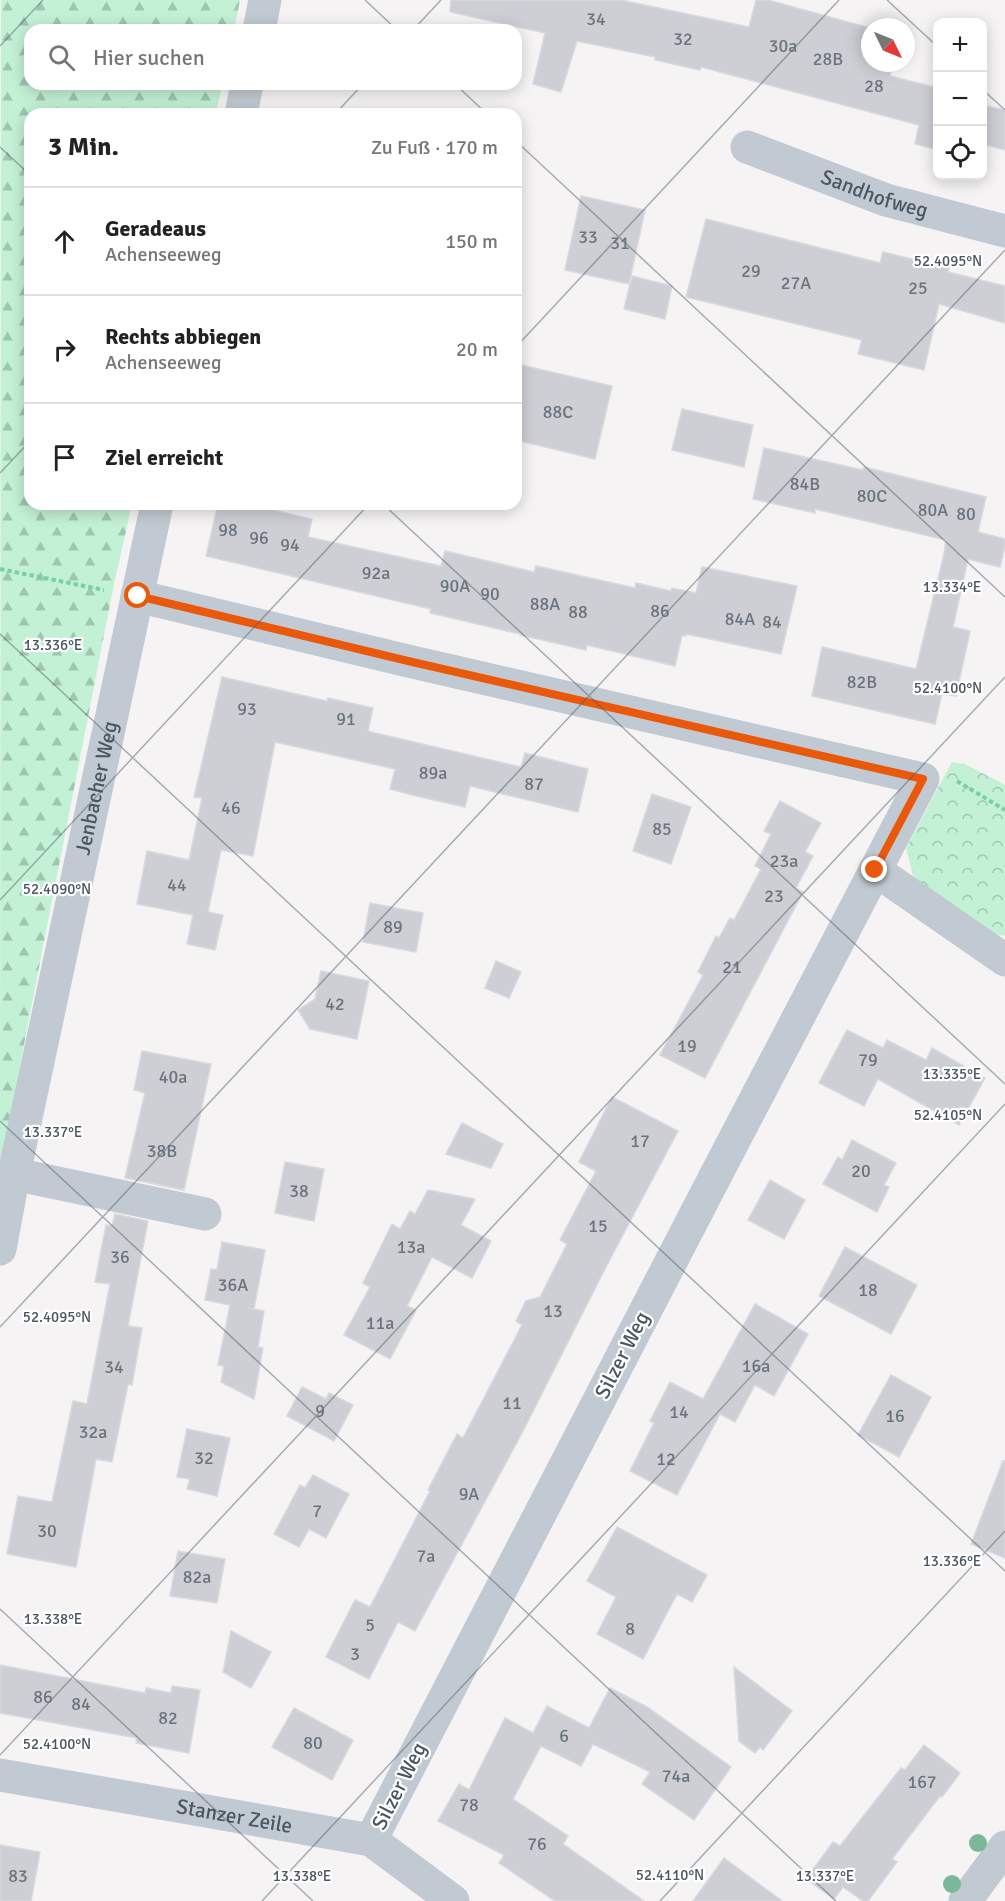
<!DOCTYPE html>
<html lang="de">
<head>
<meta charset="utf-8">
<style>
  :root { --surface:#fff; --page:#f6f6f6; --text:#222; --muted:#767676; --line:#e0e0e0 }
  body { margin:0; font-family:Signika,sans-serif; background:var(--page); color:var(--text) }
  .controls { position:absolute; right:18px; top:18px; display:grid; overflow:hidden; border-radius:12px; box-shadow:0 3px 15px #0003 }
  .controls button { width:54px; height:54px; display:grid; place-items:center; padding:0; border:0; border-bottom:2px solid var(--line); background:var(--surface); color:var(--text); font:30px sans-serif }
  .compass { position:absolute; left:861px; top:18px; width:54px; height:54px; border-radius:50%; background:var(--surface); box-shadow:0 3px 15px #0003; rotate:133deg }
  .stop { position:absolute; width:18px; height:18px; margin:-14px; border:4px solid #ea580c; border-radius:50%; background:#fff }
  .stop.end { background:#ea580c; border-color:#fff; box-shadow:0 2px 6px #0008 }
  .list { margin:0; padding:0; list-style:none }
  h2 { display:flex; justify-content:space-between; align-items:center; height:78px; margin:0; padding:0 24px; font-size:26px }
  h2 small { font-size:20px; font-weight:400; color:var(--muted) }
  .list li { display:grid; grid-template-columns:39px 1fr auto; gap:18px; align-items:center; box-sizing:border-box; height:108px; padding:0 24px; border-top:2px solid var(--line) }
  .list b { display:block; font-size:22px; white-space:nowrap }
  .list p { margin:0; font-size:20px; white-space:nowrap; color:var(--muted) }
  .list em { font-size:20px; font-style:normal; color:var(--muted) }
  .icon { flex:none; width:33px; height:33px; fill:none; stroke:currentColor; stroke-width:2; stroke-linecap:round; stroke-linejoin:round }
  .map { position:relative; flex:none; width:1005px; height:1901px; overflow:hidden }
  .search { position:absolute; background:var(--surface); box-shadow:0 3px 15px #0003; left:24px; top:24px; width:498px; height:66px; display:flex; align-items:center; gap:15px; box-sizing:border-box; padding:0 21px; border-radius:18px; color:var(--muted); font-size:22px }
  .panel { position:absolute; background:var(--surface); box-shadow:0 3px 15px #0003; left:24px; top:108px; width:498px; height:402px; border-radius:18px }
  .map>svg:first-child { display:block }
  .forest { fill:url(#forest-firs) }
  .park { fill:url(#park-crowns) }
  .building { fill:#cdcfd5; stroke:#d7d9de; stroke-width:1.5 }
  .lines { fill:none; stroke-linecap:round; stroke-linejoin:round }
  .path { stroke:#7ad0a6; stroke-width:4; stroke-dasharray:4.5 3; stroke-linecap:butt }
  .minor { stroke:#c1cad2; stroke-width:33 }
  .tree { fill:#7bb799 }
  .route { stroke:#ea580c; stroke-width:8 }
  .ticks { fill:none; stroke:#4a5661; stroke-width:1.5; stroke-opacity:0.45 }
  .labels { text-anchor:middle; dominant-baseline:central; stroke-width:4.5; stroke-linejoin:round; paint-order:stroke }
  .number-label { font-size:18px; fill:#6b747e }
  .street-label { font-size:21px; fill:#4a5661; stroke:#fff }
  .ticks-label { font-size:15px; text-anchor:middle; fill:#4a5661; stroke:#fff; stroke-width:4.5; stroke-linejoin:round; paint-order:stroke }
</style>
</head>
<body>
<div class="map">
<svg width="1005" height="1901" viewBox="0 0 1005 1901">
  <defs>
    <pattern id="forest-firs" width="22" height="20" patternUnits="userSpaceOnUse" patternTransform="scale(1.5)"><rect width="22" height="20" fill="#c3f1d5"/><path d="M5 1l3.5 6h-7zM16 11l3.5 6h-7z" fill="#a0c6b0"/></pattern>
    <pattern id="park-crowns" width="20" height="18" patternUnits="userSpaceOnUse" patternTransform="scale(1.5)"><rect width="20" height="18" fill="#c3f1d5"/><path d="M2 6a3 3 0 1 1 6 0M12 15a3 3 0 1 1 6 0" fill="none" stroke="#a0c6b0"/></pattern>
  </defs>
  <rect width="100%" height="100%" fill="#f5f3f3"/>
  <path class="forest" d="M 1,0 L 240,0 L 234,30 L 30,30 L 30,84 L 222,84 L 216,114 L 30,114 L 30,504 L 132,504 L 114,584 L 0,1167 Z"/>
  <path class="park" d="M 952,762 L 967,765 L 1005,785 L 1005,936 L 995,934 L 914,879 L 906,848 Z"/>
  <g class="building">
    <path d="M 451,0 L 621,0 L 749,27 L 756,0 L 768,0 L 870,28 L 870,63 L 893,63 L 890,76 L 938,88 L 938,150 L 915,144 L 919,125 L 701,67 L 700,70 L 655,60 L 655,57 L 577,41 L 561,92 L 533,84 L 545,33 L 450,12 Z"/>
    <path d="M 982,105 L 1005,110 L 1005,150 L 982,144 Z"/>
    <path d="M 581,196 L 645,210 L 629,284 L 565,270 Z"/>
    <path d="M 706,219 L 880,263 L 883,252 L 949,268 L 948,272 L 1005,286 L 1005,323 L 939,304 L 924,370 L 858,354 L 862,340 L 686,297 Z"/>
    <path d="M 632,276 L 672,286 L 665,319 L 624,309 Z"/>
    <path d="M 521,365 L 612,386 L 595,459 L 516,440 L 516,387 Z"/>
    <path d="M 682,409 L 753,425 L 744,467 L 672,450 Z"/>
    <path d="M 764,448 L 863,470 L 864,467 L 986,497 L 978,532 L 1005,539 L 1005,546 L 1000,567 L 968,559 L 953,627 L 970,631 L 956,696 L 942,694 L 935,724 L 812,696 L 822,647 L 916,669 L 944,554 L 946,540 L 815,509 L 815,513 L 753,499 Z"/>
    <path d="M 218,504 L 247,504 L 312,519 L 308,537 L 441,566 L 445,551 L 534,572 L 536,566 L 635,588 L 636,583 L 671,591 L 672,588 L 696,593 L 702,567 L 797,586 L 781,654 L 686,634 L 686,636 L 682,635 L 675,666 L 587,645 L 586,650 L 520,635 L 520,634 L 430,613 L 431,609 L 206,556 Z"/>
    <path d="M 222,677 L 327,701 L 328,698 L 373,708 L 368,731 L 371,732 L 521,767 L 525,753 L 588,769 L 578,812 L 470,786 L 465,807 L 416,796 L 390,789 L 395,769 L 275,742 L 253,856 L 221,850 L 208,912 L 223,915 L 215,950 L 187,944 L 193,915 L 137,904 L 147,851 L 189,860 L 202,798 L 194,797 Z"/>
    <path d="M 652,794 L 691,807 L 671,864 L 633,851 Z"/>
    <path d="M 780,801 L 821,823 L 805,852 L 813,856 L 796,888 L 803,892 L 705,1078 L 660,1055 L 703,975 L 698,972 L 716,936 L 719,938 L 730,918 L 734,920 L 761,869 L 755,866 L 771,834 L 764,831 Z"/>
    <path d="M 370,903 L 423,913 L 416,952 L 363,942 Z"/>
    <path d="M 496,961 L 521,972 L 509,998 L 485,988 Z"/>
    <path d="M 321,971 L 369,981 L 357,1039 L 310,1029 L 298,1010 L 315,999 Z"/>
    <path d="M 847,1030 L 883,1048 L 887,1040 L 926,1060 L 932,1048 L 985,1078 L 959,1125 L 878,1079 L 864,1106 L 819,1083 Z"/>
    <path d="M 142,1051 L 211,1064 L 184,1190 L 125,1178 L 145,1093 L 134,1090 Z"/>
    <path d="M 612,1097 L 678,1131 L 607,1265 L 522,1433 L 415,1631 L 398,1622 L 369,1679 L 326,1657 L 355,1600 L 370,1607 L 430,1491 L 428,1490 L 457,1434 L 463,1438 L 522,1325 L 516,1321 L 526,1301 L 540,1297 L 567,1244 L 560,1240 L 596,1171 L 579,1162 Z"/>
    <path d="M 462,1123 L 503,1144 L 491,1168 L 446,1154 Z"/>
    <path d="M 852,1140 L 896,1163 L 884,1185 L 889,1187 L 877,1212 L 823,1184 L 838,1157 L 842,1160 Z"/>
    <path d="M 285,1162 L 324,1169 L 314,1221 L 275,1213 Z"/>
    <path d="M 770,1180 L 805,1200 L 784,1239 L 748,1220 Z"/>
    <path d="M 428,1190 L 475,1199 L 461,1225 L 491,1241 L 472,1278 L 432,1257 L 407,1306 L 416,1310 L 390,1359 L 344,1335 L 370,1287 L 363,1283 L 392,1224 L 400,1229 L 410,1211 L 415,1214 Z"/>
    <path d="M 115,1214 L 148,1221 L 128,1326 L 142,1328 L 132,1385 L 128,1384 L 112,1462 L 96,1459 L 76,1567 L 7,1554 L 18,1496 L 52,1502 L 73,1401 L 87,1404 L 110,1284 L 95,1282 L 106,1225 L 112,1226 Z"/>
    <path d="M 222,1242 L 265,1250 L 254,1309 L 248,1308 L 264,1311 L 258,1347 L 263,1348 L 254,1399 L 221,1382 L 224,1366 L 218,1365 L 230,1305 L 205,1300 L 211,1269 L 217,1270 Z"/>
    <path d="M 845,1247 L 917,1285 L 891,1334 L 819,1296 Z"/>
    <path d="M 755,1304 L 808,1334 L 774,1396 L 755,1385 L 735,1422 L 720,1414 L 677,1495 L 630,1471 L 654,1423 L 650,1421 L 670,1382 L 703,1399 Z"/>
    <path d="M 891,1375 L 931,1397 L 899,1457 L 858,1435 Z"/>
    <path d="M 302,1387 L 326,1399 L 329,1393 L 353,1405 L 334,1441 L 287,1416 Z"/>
    <path d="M 187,1429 L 230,1438 L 217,1496 L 187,1489 L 190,1479 L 177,1477 Z"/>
    <path d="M 1003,1461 L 1005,1461 L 1005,1558 L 971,1544 Z"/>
    <path d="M 313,1475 L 349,1494 L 326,1538 L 309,1529 L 299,1547 L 274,1534 L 300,1485 L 305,1488 Z"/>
    <path d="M 617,1527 L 707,1575 L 692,1602 L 677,1594 L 643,1659 L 597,1634 L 616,1597 L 587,1581 Z"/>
    <path d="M 178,1551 L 225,1559 L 217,1603 L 170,1596 Z"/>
    <path d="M 231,1631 L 271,1652 L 251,1688 L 223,1672 Z"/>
    <path d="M 0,1665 L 145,1693 L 146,1688 L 171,1693 L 172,1686 L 200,1690 L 189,1753 L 136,1743 L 137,1738 L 0,1713 Z"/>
    <path d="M 734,1667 L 792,1711 L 763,1750 L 760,1747 L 755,1753 L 739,1741 Z"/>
    <path d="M 610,1688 L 647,1707 L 731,1767 L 694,1820 L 642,1784 L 650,1772 L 593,1744 L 581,1766 L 541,1746 L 513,1799 L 568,1836 L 563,1844 L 644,1901 L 555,1901 L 499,1863 L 504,1855 L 438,1821 L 459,1784 L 469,1790 L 505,1718 L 533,1733 L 547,1706 L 589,1728 Z"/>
    <path d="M 294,1708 L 353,1740 L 332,1780 L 272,1747 Z"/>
    <path d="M 924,1745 L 960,1773 L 942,1797 L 940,1796 L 892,1859 L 897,1862 L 868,1901 L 863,1901 L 843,1887 L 834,1899 L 806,1879 L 833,1842 L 840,1846 L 901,1768 L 905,1770 Z"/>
    <path d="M 0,1845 L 40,1852 L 31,1901 L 0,1901 Z"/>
    <path d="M 724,1858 L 782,1901 L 693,1901 Z"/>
  </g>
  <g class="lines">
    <g class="path">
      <path d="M 0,569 L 104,590"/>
      <path d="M 957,781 L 1005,810"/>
    </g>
    <g class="minor">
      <path d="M 259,30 L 265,0"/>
      <path d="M 241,114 L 247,84"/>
      <path id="s1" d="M 747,147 L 886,200 L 1005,231"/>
      <path d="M 137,596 L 408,661 L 923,779 L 719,1169 L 371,1840"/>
      <path d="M 875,870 L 1005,960"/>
      <path d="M 14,1174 L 205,1214"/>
      <path id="s2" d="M 0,1249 L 14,1174 L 157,504"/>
      <path id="s3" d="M 0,1775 L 371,1840 L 453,1901"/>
      <path d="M 965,1901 L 1005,1847"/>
    </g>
  </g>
  <g class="tree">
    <circle cx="978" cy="1843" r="9"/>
    <circle cx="952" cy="1884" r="9"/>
  </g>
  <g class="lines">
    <path class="route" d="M 138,596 L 408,661 L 923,779 L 875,870"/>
  </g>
  <path class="ticks" d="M 365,0 L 397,30M 887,0 L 938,47M 413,30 L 441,0M 0,46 L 43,0M 455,84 L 487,114M 982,89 L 1005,110M 335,114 L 363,84M 516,141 L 1005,597M 0,147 L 30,175M 516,347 L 839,0M 0,473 L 30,441M 383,504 L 1005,1084M 0,634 L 1005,1571M 0,900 L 369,504M 0,1121 L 836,1901M 0,1327 L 1005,250M 0,1609 L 313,1901M 0,1755 L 1005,677M 262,1901 L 1005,1104M 660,1901 L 1005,1531"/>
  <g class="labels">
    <g class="number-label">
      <text x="596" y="19">34</text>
      <text x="683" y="39">32</text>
      <text x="783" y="46">30a</text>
      <text x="828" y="59">28B</text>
      <text x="874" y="86">28</text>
      <text x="588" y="237">33</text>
      <text x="620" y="243">31</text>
      <text x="751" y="271">29</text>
      <text x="796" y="283">27A</text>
      <text x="918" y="288">25</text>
      <text x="558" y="412">88C</text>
      <text x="805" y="484">84B</text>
      <text x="872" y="496">80C</text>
      <text x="933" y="510">80A</text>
      <text x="966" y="514">80</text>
      <text x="228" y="530">98</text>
      <text x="259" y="538">96</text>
      <text x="290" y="545">94</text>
      <text x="376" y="573">92a</text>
      <text x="455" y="586">90A</text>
      <text x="490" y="594">90</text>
      <text x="545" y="604">88A</text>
      <text x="660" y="611">86</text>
      <text x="578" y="612">88</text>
      <text x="740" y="619">84A</text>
      <text x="772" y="622">84</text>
      <text x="862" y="682">82B</text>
      <text x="247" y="709">93</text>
      <text x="346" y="719">91</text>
      <text x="433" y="773">89a</text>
      <text x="534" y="784">87</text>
      <text x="231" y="808">46</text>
      <text x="662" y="829">85</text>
      <text x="784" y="861">23a</text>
      <text x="177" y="885">44</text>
      <text x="774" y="896">23</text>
      <text x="393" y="927">89</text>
      <text x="732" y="967">21</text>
      <text x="335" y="1004">42</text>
      <text x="687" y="1046">19</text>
      <text x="868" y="1060">79</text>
      <text x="173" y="1077">40a</text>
      <text x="640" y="1141">17</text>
      <text x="162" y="1151">38B</text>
      <text x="861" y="1171">20</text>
      <text x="299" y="1191">38</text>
      <text x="598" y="1226">15</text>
      <text x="411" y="1247">13a</text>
      <text x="120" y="1257">36</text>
      <text x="233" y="1285">36A</text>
      <text x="868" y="1290">18</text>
      <text x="553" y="1311">13</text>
      <text x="380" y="1323">11a</text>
      <text x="756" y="1366">16a</text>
      <text x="114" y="1367">34</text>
      <text x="512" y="1403">11</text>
      <text x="320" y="1411">9</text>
      <text x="679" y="1412">14</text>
      <text x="895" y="1416">16</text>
      <text x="93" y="1432">32a</text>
      <text x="204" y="1458">32</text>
      <text x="666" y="1459">12</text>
      <text x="469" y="1494">9A</text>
      <text x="317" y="1511">7</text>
      <text x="47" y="1531">30</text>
      <text x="426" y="1556">7a</text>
      <text x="197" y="1577">82a</text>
      <text x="370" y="1625">5</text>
      <text x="630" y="1629">8</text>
      <text x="355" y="1654">3</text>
      <text x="43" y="1697">86</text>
      <text x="81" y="1704">84</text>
      <text x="168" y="1718">82</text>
      <text x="564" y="1736">6</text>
      <text x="313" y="1743">80</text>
      <text x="676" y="1776">74a</text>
      <text x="922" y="1782">167</text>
      <text x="469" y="1805">78</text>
      <text x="537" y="1844">76</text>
      <text x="18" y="1876">83</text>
    </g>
    <g class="street-label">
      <text stroke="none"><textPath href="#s1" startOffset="136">Sandhofweg</textPath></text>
      <text stroke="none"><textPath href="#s2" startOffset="471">Jenbacher Weg</textPath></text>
      <text transform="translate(622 1355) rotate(-63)">Silzer Weg</text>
      <text transform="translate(399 1786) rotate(-63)">Silzer Weg</text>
      <text stroke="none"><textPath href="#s3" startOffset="238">Stanzer Zeile</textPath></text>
    </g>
  </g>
  <g class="ticks-label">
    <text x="948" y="266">52.4095°N</text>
    <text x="952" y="592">13.334°E</text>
    <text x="53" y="650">13.336°E</text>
    <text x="948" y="693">52.4100°N</text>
    <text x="57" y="894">52.4090°N</text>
    <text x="952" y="1079">13.335°E</text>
    <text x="948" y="1120">52.4105°N</text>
    <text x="53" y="1137">13.337°E</text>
    <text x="57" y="1322">52.4095°N</text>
    <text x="952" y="1566">13.336°E</text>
    <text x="53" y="1624">13.338°E</text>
    <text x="57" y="1749">52.4100°N</text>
    <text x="670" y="1880">52.4110°N</text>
    <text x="302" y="1881">13.338°E</text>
    <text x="825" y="1881">13.337°E</text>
  </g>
</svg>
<div class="controls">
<button>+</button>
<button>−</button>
<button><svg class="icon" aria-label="locate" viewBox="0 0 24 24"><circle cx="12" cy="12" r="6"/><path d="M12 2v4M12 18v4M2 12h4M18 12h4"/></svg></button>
</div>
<svg class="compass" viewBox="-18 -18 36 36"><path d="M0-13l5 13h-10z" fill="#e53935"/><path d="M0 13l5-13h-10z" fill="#767676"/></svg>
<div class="stop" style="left:138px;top:596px"></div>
<div class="stop end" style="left:875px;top:870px"></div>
<div class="search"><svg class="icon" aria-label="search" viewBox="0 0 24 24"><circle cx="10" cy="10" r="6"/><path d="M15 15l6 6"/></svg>Hier suchen</div>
<section class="panel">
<h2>3 Min.<small>Zu Fuß · 170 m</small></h2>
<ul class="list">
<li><svg class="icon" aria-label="ahead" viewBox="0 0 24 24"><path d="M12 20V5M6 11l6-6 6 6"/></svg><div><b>Geradeaus</b><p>Achenseeweg</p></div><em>150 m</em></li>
<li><svg class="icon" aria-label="right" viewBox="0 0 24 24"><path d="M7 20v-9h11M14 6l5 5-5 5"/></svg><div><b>Rechts abbiegen</b><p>Achenseeweg</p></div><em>20 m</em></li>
<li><svg class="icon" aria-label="arrive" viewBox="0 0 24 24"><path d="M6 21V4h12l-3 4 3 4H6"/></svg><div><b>Ziel erreicht</b></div></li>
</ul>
</section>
</div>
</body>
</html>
